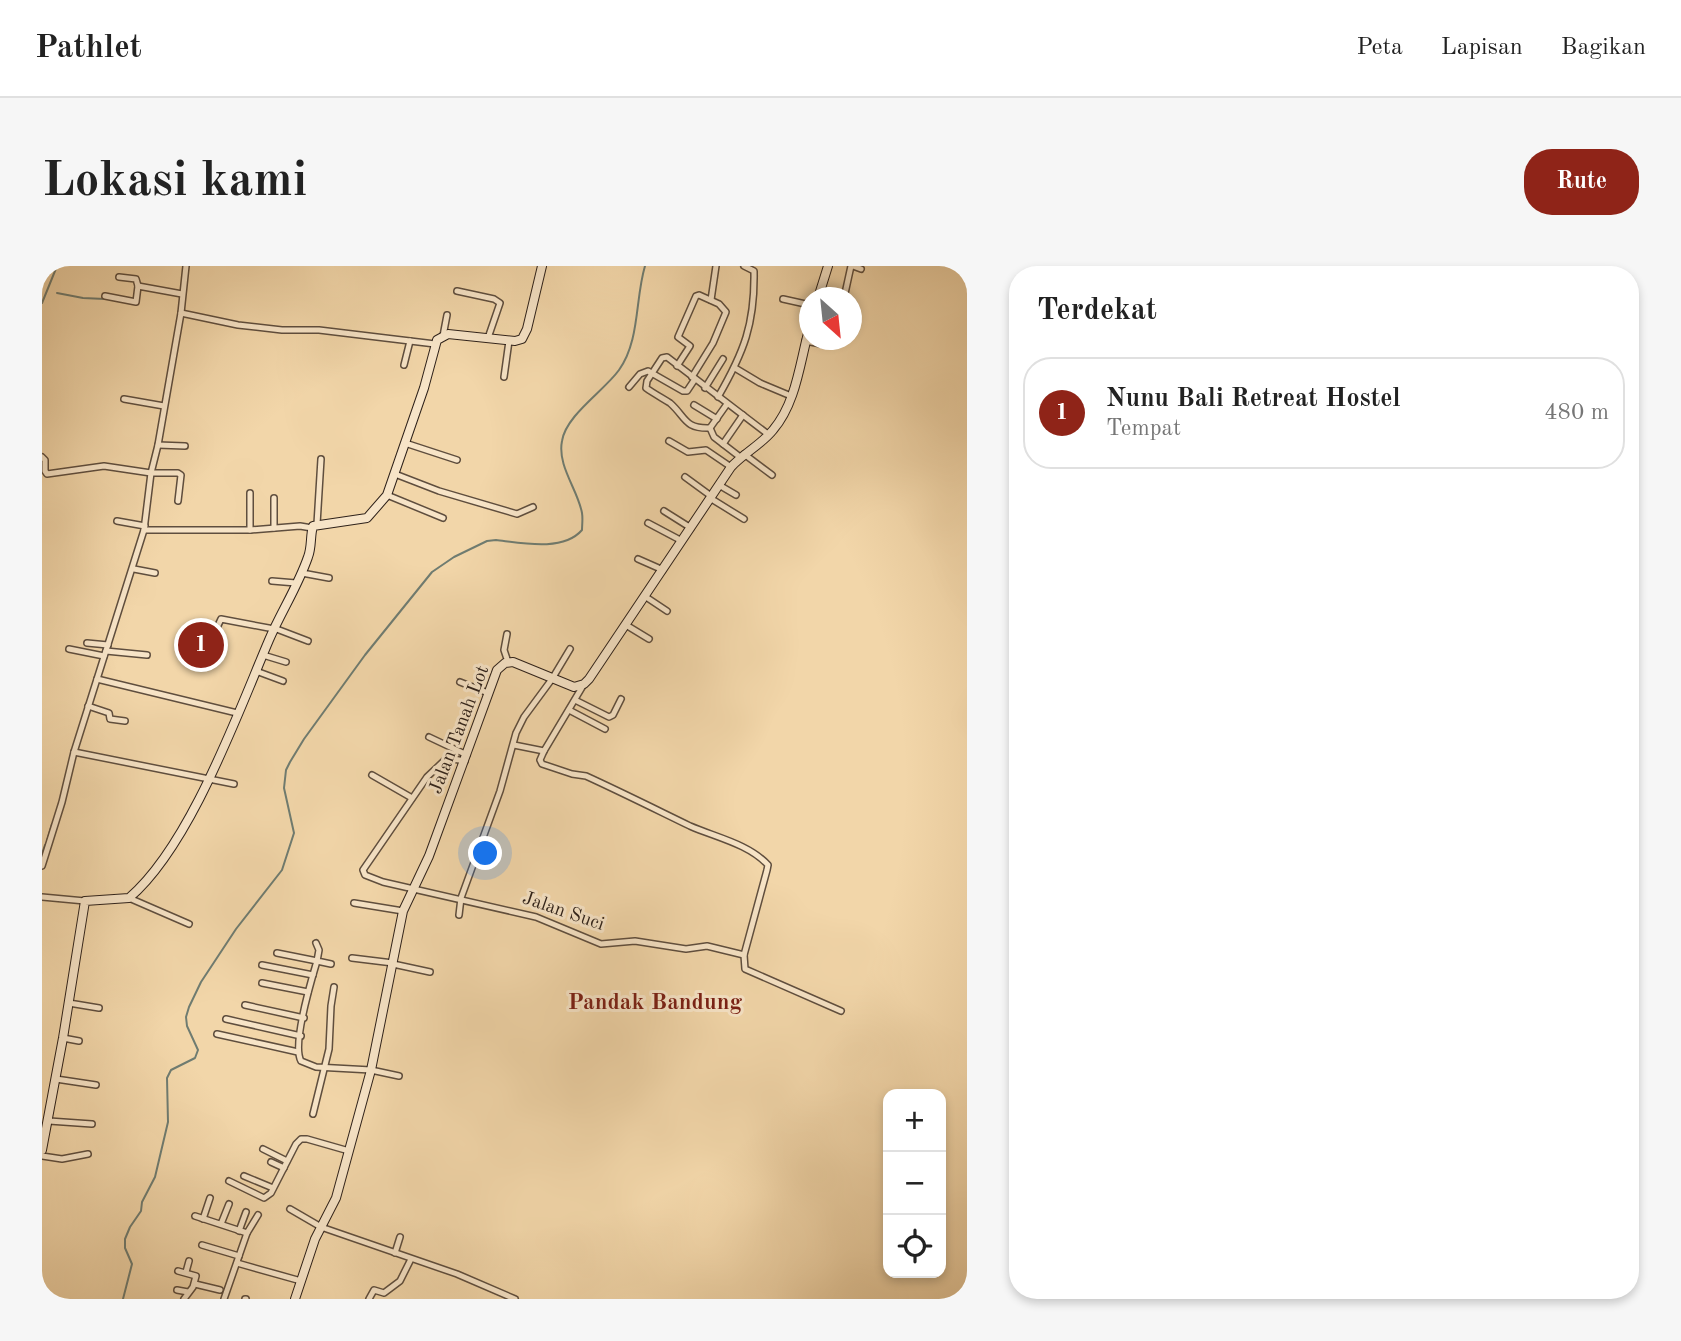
<!DOCTYPE html>
<html lang="id">
<head>
<meta charset="utf-8">
<style>
  :root { --surface:#fff; --page:#f6f6f6; --text:#222; --muted:#767676; --line:#e0e0e0; --accent:#8f2418 }
  body { margin:0; font-family:"Old Standard TT",serif; background:var(--page); color:var(--text) }
  .controls { position:absolute; right:21px; bottom:21px; display:grid; overflow:hidden; border-radius:14px; box-shadow:0 4px 10px #0003 }
  .controls button { width:63px; height:63px; display:grid; place-items:center; padding:0; border:0; border-bottom:2px solid var(--line); background:var(--surface); color:var(--text); font:35px sans-serif }
  .compass { position:absolute; left:757px; top:21px; width:63px; height:63px; border-radius:50%; background:var(--surface); box-shadow:0 4px 10px #0003; rotate:153deg }
  .you { position:absolute; left:444px; top:588px; width:24px; height:24px; margin:-18px; border:5px solid #fff; border-radius:50%; background:#1a73e8; box-shadow:0 0 0 10px #1a73e833 }
  .badge { display:grid; place-items:center; width:46px; height:46px; border-radius:50%; background:var(--accent); color:#fff; font-size:23px; font-weight:700 }
  .pin { position:absolute; translate:-50% -50%; border:4px solid #fff; box-shadow:0 2px 7px #0006 }
  .list { margin:0; padding:0; list-style:none }
  h2 { display:flex; justify-content:space-between; align-items:center; height:91px; margin:0; padding:0 28px; font-size:30px }
  h2 small { font-size:23px; font-weight:400; color:var(--muted) }
  .list li { display:grid; grid-template-columns:46px 1fr auto; gap:21px; align-items:center; box-sizing:border-box; height:112px; margin:0 14px 14px; padding:0 14px; border:2px solid var(--line); border-radius:28px }
  .list b { display:block; font-size:26px; white-space:nowrap }
  .list p { margin:0; font-size:23px; white-space:nowrap; color:var(--muted) }
  .list em { font-size:23px; font-style:normal; color:var(--muted) }
  .icon { flex:none; width:38px; height:38px; fill:none; stroke:currentColor; stroke-width:2; stroke-linecap:round; stroke-linejoin:round }
  .map { position:relative; flex:none; width:925px; height:1033px; overflow:hidden; border-radius:28px }
  header { display:flex; align-items:center; gap:42px; box-sizing:border-box; height:98px; padding:0 35px; background:var(--surface); border-bottom:2px solid var(--line) }
  header strong { font-size:33px }
  nav { display:flex; gap:38px; margin-inline-start:auto; font-size:24px }
  .intro { display:flex; align-items:center; justify-content:space-between; box-sizing:border-box; height:168px; padding:0 42px }
  h1 { margin:0; font-size:49px }
  .button { padding:18px 32px; border-radius:28px; background:var(--accent); color:#fff; font-size:24px; font-weight:700 }
  main { display:flex; gap:42px; padding:0 42px }
  aside { flex:1; background:var(--surface); border-radius:28px; box-shadow:0 4px 10px #0003 }
  .map>svg:first-child { display:block }
  .lines { fill:none; stroke-linecap:round; stroke-linejoin:round }
  .stream { stroke:#6f7c71; stroke-width:2 }
  .street-casing { stroke:#5f4e3e; stroke-width:8 }
  .secondary-casing { stroke:#2e211a; stroke-width:10 }
  .street { stroke:#f7e4c7; stroke-width:5 }
  .secondary { stroke:#f7e4c7; stroke-width:8 }
  .labels { text-anchor:middle; dominant-baseline:central; stroke-width:6; stroke-linejoin:round; paint-order:stroke }
  .street-label { font-size:19px; fill:#2e211a; stroke:#f7e4c7 }
  .quarter-label { font-size:23px; font-weight:bold; fill:#7a1f14; stroke:#f7e4c7 }
</style>
</head>
<body>
<header>
<strong>Pathlet</strong>
<nav><a>Peta</a><a>Lapisan</a><a>Bagikan</a></nav>
</header>
<div class="intro"><h1>Lokasi kami</h1><a class="button">Rute</a></div>
<main>
<div class="map">
<svg width="925" height="1033" viewBox="0 0 925 1033">
  <rect width="100%" height="100%" fill="#f2d6a9"/>
  <filter id="stains"><feTurbulence type="fractalNoise" baseFrequency=".00286" numOctaves="4"/><feColorMatrix values="0 0 0 0 .2 0 0 0 0 .09 0 0 0 0 .02 0 0 0 .5 -.17"/></filter>
  <radialGradient id="worn" r=".72"><stop offset=".6" stop-color="#630" stop-opacity="0"/><stop offset="1" stop-color="#630" stop-opacity=".3"/></radialGradient>
  <g class="lines">
    <g class="stream">
      <path d="M 15,27 L 41,32 L 63,33"/>
      <path d="M 0,37 L 15,0"/>
      <path d="M 5,575 L 10,558"/>
      <path d="M 0,588 L 3,579"/>
      <path d="M 81,1033 L 90,998 L 83,982 L 83,973 L 88,961 L 99,945 L 100,936 L 113,911 L 126,856 L 125,812 L 129,804 L 153,792 L 156,784 L 145,760 L 144,751 L 147,741 L 159,716 L 194,663 L 240,604 L 252,567 L 242,522 L 244,504 L 248,496 L 262,473 L 323,389 L 390,306 L 412,291 L 445,275 L 454,274 C 479,277 521,286 540,264 C 540,259 541,253 540,247 C 536,224 515,200 520,175 C 524,149 562,125 577,104 C 598,75 593,33 603,0"/>
    </g>
    <defs>
      <g id="street">
        <path d="M 811,0 L 819,3"/>
        <path d="M 77,11 L 94,13 L 96,20"/>
        <path d="M 415,25 L 452,33 L 458,37 L 446,72"/>
        <path d="M 63,30 L 94,36 L 96,20 L 140,28"/>
        <path d="M 802,32 L 809,0"/>
        <path d="M 741,33 L 768,39"/>
        <path d="M 669,34 L 674,0"/>
        <path d="M 139,47 L 196,59 L 240,64 L 277,64 L 393,78"/>
        <path d="M 401,70 L 405,49"/>
        <path d="M 763,75 L 785,79"/>
        <path d="M 362,99 L 368,75"/>
        <path d="M 635,100 L 648,80 L 636,71 L 654,30 L 657,29 L 677,38 L 684,46 L 671,77 L 650,111"/>
        <path d="M 693,102 L 718,117 L 749,130"/>
        <path d="M 462,111 L 467,75"/>
        <path d="M 587,121 L 598,108 L 606,105 L 641,125 L 645,125 L 653,113"/>
        <path d="M 663,122 L 681,93"/>
        <path d="M 676,131 C 702,86 713,58 712,5 L 702,0"/>
        <path d="M 82,133 L 122,140"/>
        <path d="M 652,139 L 675,153"/>
        <path d="M 668,162 C 642,163 644,151 628,137 C 620,132 611,127 604,122 L 605,115 L 620,92 L 625,91 L 727,169"/>
        <path d="M 668,162 L 672,171 L 698,191"/>
        <path d="M 668,162 L 685,138"/>
        <path d="M 627,175 L 646,186 L 664,184 L 689,201"/>
        <path d="M 363,177 L 415,194"/>
        <path d="M 681,178 L 701,149"/>
        <path d="M 116,179 L 143,180"/>
        <path d="M 702,188 L 730,209"/>
        <path d="M 0,191 L 3,194 L 3,205 L 5,208 L 62,200 L 109,207 L 136,207 L 139,209 L 136,235"/>
        <path d="M 353,208 L 397,225 L 475,248 L 491,241"/>
        <path d="M 643,211 L 669,230"/>
        <path d="M 677,219 L 694,229"/>
        <path d="M 345,229 L 401,252"/>
        <path d="M 668,232 L 702,253"/>
        <path d="M 622,245 L 649,262"/>
        <path d="M 75,255 L 103,260"/>
        <path d="M 606,257 L 640,275"/>
        <path d="M 275,258 L 279,193"/>
        <path d="M 232,262 L 232,232"/>
        <path d="M 102,264 L 208,264 L 258,260 L 270,262"/>
        <path d="M 208,264 L 208,227"/>
        <path d="M 596,293 L 621,304"/>
        <path d="M 92,303 L 113,307"/>
        <path d="M 260,307 L 287,312"/>
        <path d="M 230,315 L 254,317"/>
        <path d="M 604,331 L 625,345"/>
        <path d="M 584,359 L 607,373"/>
        <path d="M 232,362 L 266,375"/>
        <path d="M 465,368 L 462,384 L 466,396"/>
        <path d="M 145,370 L 172,368 L 179,353 L 232,363"/>
        <path d="M 45,377 L 66,379"/>
        <path d="M 27,383 L 62,390"/>
        <path d="M 64,385 L 105,389"/>
        <path d="M 221,389 L 244,396"/>
        <path d="M 214,405 L 241,415"/>
        <path d="M 55,413 L 195,447"/>
        <path d="M 418,416 L 446,427"/>
        <path d="M 542,418 L 502,485 L 498,494 L 500,498 L 530,508 L 544,510 C 579,526 613,543 648,560 C 673,571 707,578 726,599 L 725,604 L 702,689 L 703,703 L 799,745"/>
        <path d="M 533,434 L 567,451 L 571,449 L 579,433"/>
        <path d="M 46,440 L 67,447 L 68,453 L 83,455"/>
        <path d="M 527,444 L 563,463"/>
        <path d="M 387,471 L 425,489"/>
        <path d="M 472,479 L 502,485"/>
        <path d="M 32,486 L 192,518"/>
        <path d="M 423,495 L 405,492 L 385,511 L 321,604 L 323,609 L 341,616 L 494,651 L 559,678 L 593,675 L 644,683 L 665,680 L 702,689"/>
        <path d="M 330,509 L 370,532"/>
        <path d="M 0,600 L 20,536 L 32,486 L 102,264 L 109,207 L 116,179 L 139,47 L 144,0"/>
        <path d="M 0,631 L 43,635"/>
        <path d="M 87,632 L 147,658"/>
        <path d="M 312,637 L 361,645"/>
        <path d="M 417,649 L 419,632 L 458,525 L 474,467 L 482,451 L 510,413 L 528,383"/>
        <path d="M 274,677 L 277,684 L 275,695 L 289,698"/>
        <path d="M 235,687 L 275,695 C 269,715 250,779 259,795 L 274,801 L 329,804 L 357,810"/>
        <path d="M 310,692 L 351,697"/>
        <path d="M 351,698 L 388,706"/>
        <path d="M 220,699 L 271,709"/>
        <path d="M 220,717 L 266,726"/>
        <path d="M 27,737 L 57,742"/>
        <path d="M 203,739 L 262,752"/>
        <path d="M 184,753 L 259,770"/>
        <path d="M 175,768 L 256,786"/>
        <path d="M 21,772 L 37,775"/>
        <path d="M 14,813 L 54,819"/>
        <path d="M 271,848 L 287,783 L 289,740 L 292,721"/>
        <path d="M 7,855 L 50,858"/>
        <path d="M 221,883 L 245,895"/>
        <path d="M 0,890 L 20,893 L 46,888"/>
        <path d="M 229,896 L 242,902"/>
        <path d="M 202,910 L 231,922"/>
        <path d="M 187,915 L 222,932 L 229,927 L 254,878 L 259,873 L 265,873 L 307,885"/>
        <path d="M 248,943 L 279,961 L 415,1008 L 473,1033"/>
        <path d="M 153,950 L 205,967 L 182,1033"/>
        <path d="M 161,953 L 168,932"/>
        <path d="M 179,958 L 187,938"/>
        <path d="M 197,965 L 204,946"/>
        <path d="M 205,967 L 216,949"/>
        <path d="M 160,979 L 197,990"/>
        <path d="M 353,987 L 358,971"/>
        <path d="M 195,997 L 259,1015"/>
        <path d="M 136,1005 L 154,1010 L 151,1021 L 142,1033"/>
        <path d="M 144,1006 L 147,995"/>
        <path d="M 153,1018 L 178,1024"/>
        <path d="M 135,1024 L 146,1026"/>
        <path d="M 203,1033 L 204,1033"/>
        <path d="M 327,1033 L 332,1024 L 342,1027 L 358,1015 L 369,993"/>
      </g>
      <g id="secondary">
        <path d="M 776,32 L 786,0"/>
        <path d="M 0,884 L 21,772 L 43,635 L 87,632 C 148,580 195,449 227,374 C 239,346 256,320 266,291 C 270,281 268,270 271,260 L 325,252 L 345,229 L 382,122 L 395,74 L 406,68 L 473,75 L 480,73 L 485,63 L 500,0"/>
        <path d="M 253,1033 L 273,973 L 294,932 L 329,804 L 361,645 L 387,590 L 455,404 L 463,397 L 471,396 L 532,421 L 542,418 L 547,413 L 689,201 C 702,187 720,178 731,164 C 755,136 758,94 768,60"/>
      </g>
    </defs>
    <use href="#street" class="street-casing"/>
    <use href="#secondary" class="secondary-casing"/>
    <use href="#street" class="street"/>
    <use href="#secondary" class="secondary"/>
  </g>
  <g class="labels">
    <g class="street-label">
      <text transform="translate(418 464) rotate(-69)">Jalan Tanah Lot</text>
      <text transform="translate(521 646) rotate(19)">Jalan Suci</text>
    </g>
    <g class="quarter-label">
      <text x="613" y="736">Pandak Bandung</text>
    </g>
  </g>
  <rect width="100%" height="100%" filter="url(#stains)"/>
  <rect width="100%" height="100%" fill="url(#worn)"/>
</svg>
<div class="controls">
<button>+</button>
<button>−</button>
<button><svg class="icon" aria-label="locate" viewBox="0 0 24 24"><circle cx="12" cy="12" r="6"/><path d="M12 2v4M12 18v4M2 12h4M18 12h4"/></svg></button>
</div>
<svg class="compass" viewBox="-18 -18 36 36"><path d="M0-13l5 13h-10z" fill="#e53935"/><path d="M0 13l5-13h-10z" fill="#767676"/></svg>
<div class="you"></div>
<div class="pin badge" style="left:159px;top:379px">1</div>
</div>
<aside>
<h2>Terdekat<small></small></h2>
<ul class="list">
<li><span class="badge">1</span><div><b>Nunu Bali Retreat Hostel</b><p>Tempat</p></div><em>480 m</em></li>
</ul>
</aside>
</main>
</body>
</html>
